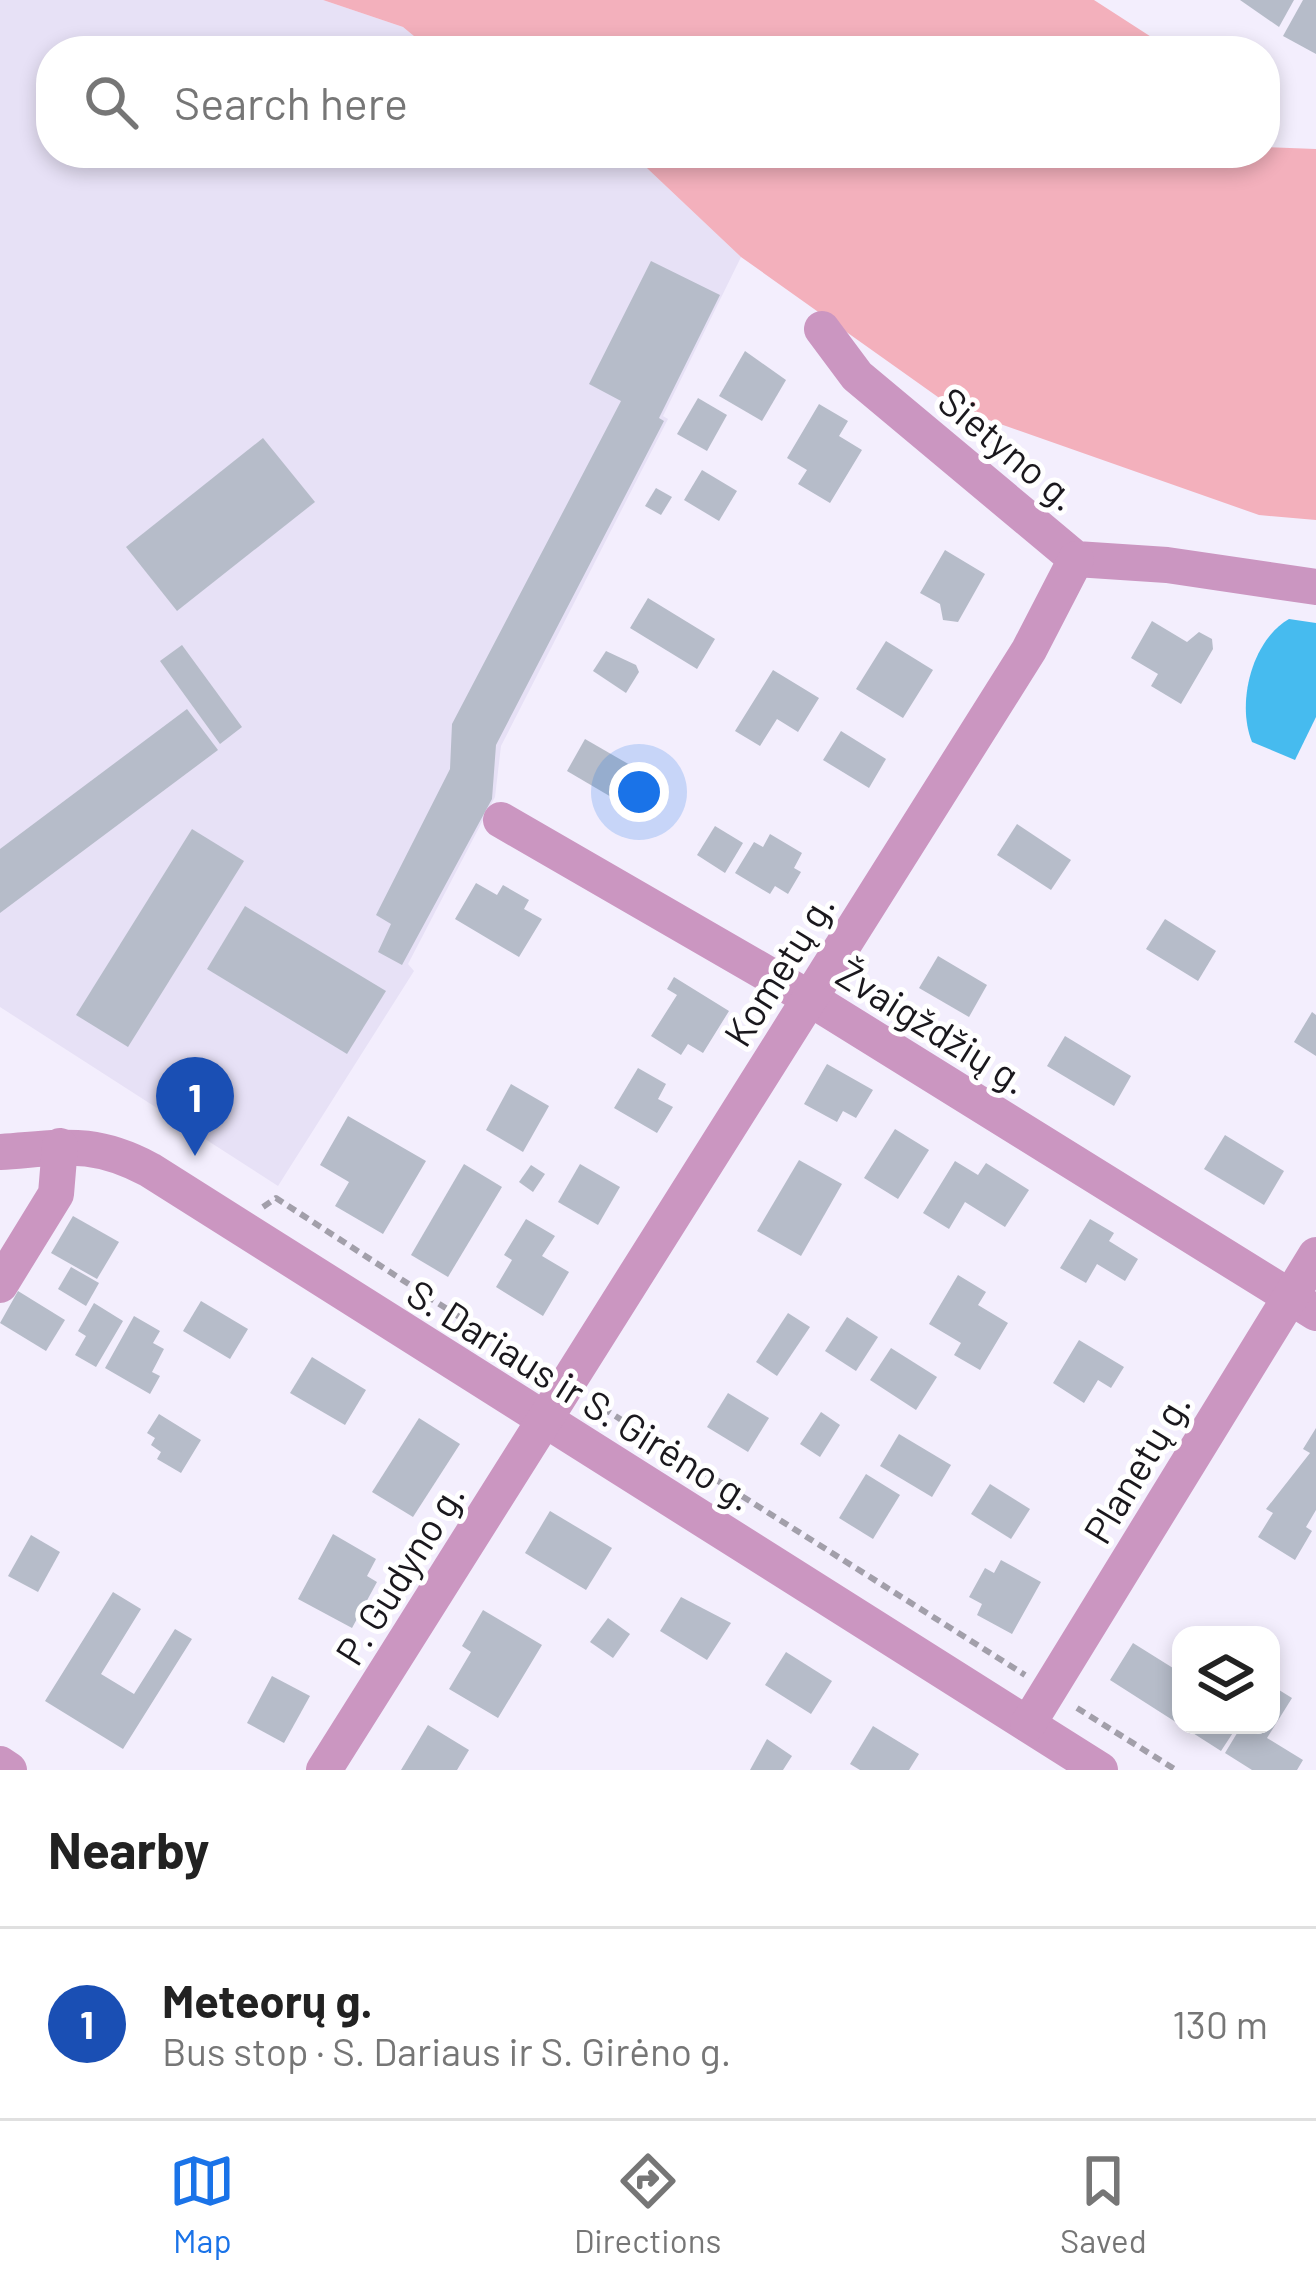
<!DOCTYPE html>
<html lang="en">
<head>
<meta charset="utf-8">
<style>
  :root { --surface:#fff; --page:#f2f2f2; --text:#222; --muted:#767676; --line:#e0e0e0; --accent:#1a73e8 }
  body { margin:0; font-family:Barlow,sans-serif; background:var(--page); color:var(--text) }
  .controls { position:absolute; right:36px; bottom:36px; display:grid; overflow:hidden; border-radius:24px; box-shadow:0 6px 18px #0003 }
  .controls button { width:108px; height:108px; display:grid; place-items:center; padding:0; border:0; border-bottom:3px solid var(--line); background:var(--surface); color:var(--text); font:60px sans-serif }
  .you { position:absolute; left:639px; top:792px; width:42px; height:42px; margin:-30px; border:9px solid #fff; border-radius:50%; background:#1a73e8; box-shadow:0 0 0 18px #1a73e833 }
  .badge { display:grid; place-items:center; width:78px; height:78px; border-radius:50%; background:var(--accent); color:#fff; font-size:39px; font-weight:700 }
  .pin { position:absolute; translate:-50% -99px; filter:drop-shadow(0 3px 6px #0008) }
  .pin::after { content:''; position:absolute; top:63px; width:42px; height:36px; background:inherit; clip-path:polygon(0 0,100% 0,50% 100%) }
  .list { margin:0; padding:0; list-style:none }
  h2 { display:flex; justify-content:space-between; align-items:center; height:156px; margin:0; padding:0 48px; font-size:51px }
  h2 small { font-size:39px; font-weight:400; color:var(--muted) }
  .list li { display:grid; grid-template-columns:78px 1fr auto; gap:36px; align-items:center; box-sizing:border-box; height:192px; padding:0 48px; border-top:3px solid var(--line) }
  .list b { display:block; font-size:45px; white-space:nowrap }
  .list p { margin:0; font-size:39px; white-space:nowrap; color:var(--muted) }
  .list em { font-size:39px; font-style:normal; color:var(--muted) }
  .icon { flex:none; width:66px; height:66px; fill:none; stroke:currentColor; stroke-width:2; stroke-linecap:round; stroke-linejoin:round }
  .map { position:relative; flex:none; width:1316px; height:1770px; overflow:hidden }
  .search { position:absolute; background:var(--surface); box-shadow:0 6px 18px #0003; left:36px; right:36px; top:36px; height:132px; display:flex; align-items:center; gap:30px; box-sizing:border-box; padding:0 42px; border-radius:48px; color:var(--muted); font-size:45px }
  .sheet { height:348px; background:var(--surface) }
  nav { display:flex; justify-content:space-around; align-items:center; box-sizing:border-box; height:168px; border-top:3px solid var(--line); background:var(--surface); font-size:33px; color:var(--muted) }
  nav a { display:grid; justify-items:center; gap:6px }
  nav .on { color:var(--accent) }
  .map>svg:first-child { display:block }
  .built { fill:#e7e1f6 }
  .green { fill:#f3b0bc }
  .water { fill:#46bbef }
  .building { fill:#b6bcc9 }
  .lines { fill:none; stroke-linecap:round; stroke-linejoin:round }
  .path { stroke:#a29faa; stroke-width:6; stroke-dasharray:9 6; stroke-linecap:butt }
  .minor { stroke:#cb96c1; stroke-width:36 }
  .labels { text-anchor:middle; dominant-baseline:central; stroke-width:10; stroke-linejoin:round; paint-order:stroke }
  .street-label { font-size:39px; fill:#1a181d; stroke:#fff }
</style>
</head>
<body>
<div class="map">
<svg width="1316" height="1770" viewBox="0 0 1316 1770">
  <rect width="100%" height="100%" fill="#f3eefd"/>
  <path class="built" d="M 0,0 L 323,0 L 403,27 L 432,51 L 51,51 L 51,153 L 631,153 L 741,257 L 663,416 L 668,419 L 501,746 L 495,797 L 408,964 L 414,971 L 278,1186 L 0,1007 Z"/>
  <g class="green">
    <path d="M 323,0 L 1094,0 L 1173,51 L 432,51 L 403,27 Z"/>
    <path d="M 1265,147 L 1316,149 L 1316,520 L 1259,515 L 952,407 L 741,257 L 631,153 L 1265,153 Z"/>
  </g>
  <path class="water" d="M 1289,619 L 1316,623 L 1316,717 L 1295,760 L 1252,742 C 1236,703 1252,640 1289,619 Z"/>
  <g class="building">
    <path d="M 1240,0 L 1294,0 L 1279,27 Z"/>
    <path d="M 1303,0 L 1316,0 L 1316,54 L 1283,36 Z"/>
    <path d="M 651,261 L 720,295 L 659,418 L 664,421 L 496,745 L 492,799 L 402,965 L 378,952 L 391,924 L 376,915 L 450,769 L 452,724 L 621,401 L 589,384 Z"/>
    <path d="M 745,351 L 786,380 L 762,421 L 719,396 Z"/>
    <path d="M 698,398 L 727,415 L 707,451 L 677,434 Z"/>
    <path d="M 819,404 L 848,421 L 839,436 L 862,450 L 830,503 L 798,484 L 807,470 L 787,458 Z"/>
    <path d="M 263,438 L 315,502 L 177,611 L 126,547 Z"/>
    <path d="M 702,470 L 737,491 L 719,521 L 684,500 Z"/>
    <path d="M 656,488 L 672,497 L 661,515 L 645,506 Z"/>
    <path d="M 945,550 L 985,574 L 958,622 L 943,620 L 940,604 L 920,593 Z"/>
    <path d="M 648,598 L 715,639 L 697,669 L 630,628 Z"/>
    <path d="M 1152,621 L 1187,642 L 1199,632 L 1212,639 L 1213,649 L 1181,704 L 1151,686 L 1158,674 L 1131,658 Z"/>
    <path d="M 886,641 L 933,670 L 903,718 L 856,689 Z"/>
    <path d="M 182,645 L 242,727 L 220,744 L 160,661 Z"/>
    <path d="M 606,651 L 636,665 L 639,672 L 626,693 L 593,671 Z"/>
    <path d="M 773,670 L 819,698 L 798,732 L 777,719 L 760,746 L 735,731 Z"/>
    <path d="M 187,709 L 218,750 L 0,913 L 0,849 Z"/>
    <path d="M 841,731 L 886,759 L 869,788 L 823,760 Z"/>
    <path d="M 585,739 L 637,769 L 618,801 L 567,771 Z"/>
    <path d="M 1017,824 L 1071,860 L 1051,890 L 997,855 Z"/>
    <path d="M 715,826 L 743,843 L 725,873 L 697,855 Z"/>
    <path d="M 192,829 L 244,861 L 128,1047 L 76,1015 Z"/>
    <path d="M 770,834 L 802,853 L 794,868 L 801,872 L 788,894 L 775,886 L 770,894 L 735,873 L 754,842 L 763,847 Z"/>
    <path d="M 476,883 L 497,895 L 503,885 L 529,900 L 524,909 L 542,919 L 519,957 L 455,919 Z"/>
    <path d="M 245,906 L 386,991 L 347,1054 L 207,969 Z"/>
    <path d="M 1165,919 L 1216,951 L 1198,981 L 1146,949 Z"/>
    <path d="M 938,956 L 987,985 L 969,1017 L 919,988 Z"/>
    <path d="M 674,977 L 729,1011 L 703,1053 L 688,1044 L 681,1055 L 651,1036 L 677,995 L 667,989 Z"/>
    <path d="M 1312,1012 L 1316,1015 L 1316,1056 L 1294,1042 Z"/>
    <path d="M 1065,1036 L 1131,1076 L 1114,1106 L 1047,1066 Z"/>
    <path d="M 827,1064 L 873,1090 L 856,1118 L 843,1111 L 837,1122 L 804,1104 Z"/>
    <path d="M 638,1068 L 666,1084 L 658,1099 L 673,1107 L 657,1133 L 614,1108 Z"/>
    <path d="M 511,1084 L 549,1106 L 523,1152 L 486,1130 Z"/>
    <path d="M 348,1116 L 426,1161 L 383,1234 L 335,1206 L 349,1182 L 320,1165 Z"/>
    <path d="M 895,1129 L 929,1150 L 898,1199 L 864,1178 Z"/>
    <path d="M 1225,1135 L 1284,1171 L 1264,1205 L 1204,1169 Z"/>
    <path d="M 799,1160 L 842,1184 L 801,1256 L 757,1231 Z"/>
    <path d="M 955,1161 L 978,1175 L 986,1163 L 1029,1190 L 1005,1227 L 965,1202 L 949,1229 L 923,1213 Z"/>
    <path d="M 464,1164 L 502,1187 L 448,1277 L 411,1255 Z"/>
    <path d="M 580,1164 L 620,1187 L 598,1225 L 558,1202 Z"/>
    <path d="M 531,1165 L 545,1174 L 533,1192 L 519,1182 Z"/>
    <path d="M 73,1216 L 119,1242 L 97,1279 L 51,1253 Z"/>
    <path d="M 526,1219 L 555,1236 L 542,1256 L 569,1272 L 543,1316 L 496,1287 L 512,1260 L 504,1255 Z"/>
    <path d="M 1090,1219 L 1114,1233 L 1109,1241 L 1138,1259 L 1125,1281 L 1097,1264 L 1086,1283 L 1060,1268 Z"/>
    <path d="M 71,1267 L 99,1283 L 86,1306 L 58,1289 Z"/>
    <path d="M 958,1275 L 986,1292 L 978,1305 L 1008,1323 L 980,1370 L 954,1355 L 961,1343 L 929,1324 Z"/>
    <path d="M 18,1291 L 65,1320 L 46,1351 L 0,1323 Z"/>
    <path d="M 201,1301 L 248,1329 L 230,1359 L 183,1331 Z"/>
    <path d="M 94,1303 L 123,1321 L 96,1367 L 75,1355 L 86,1336 L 78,1331 Z"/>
    <path d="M 788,1313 L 810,1327 L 777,1376 L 756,1362 Z"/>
    <path d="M 134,1316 L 160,1331 L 153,1343 L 164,1349 L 152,1372 L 160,1376 L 150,1394 L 105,1368 Z"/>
    <path d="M 847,1317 L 878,1337 L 856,1371 L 825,1351 Z"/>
    <path d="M 1079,1340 L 1124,1367 L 1111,1388 L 1098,1380 L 1084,1403 L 1053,1383 Z"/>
    <path d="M 891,1348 L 937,1377 L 916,1410 L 870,1380 Z"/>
    <path d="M 312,1357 L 366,1390 L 345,1425 L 290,1393 Z"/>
    <path d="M 728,1393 L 769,1418 L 748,1452 L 707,1427 Z"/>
    <path d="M 821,1412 L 840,1425 L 820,1457 L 800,1444 Z"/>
    <path d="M 159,1414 L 201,1440 L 181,1473 L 157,1459 L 161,1452 L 151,1445 L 155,1438 L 147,1433 Z"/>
    <path d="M 419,1418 L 460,1444 L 413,1517 L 372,1492 Z"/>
    <path d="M 1316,1428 L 1316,1510 L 1306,1527 L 1312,1531 L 1295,1560 L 1258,1537 L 1273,1513 L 1266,1509 L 1310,1453 L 1303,1449 Z"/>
    <path d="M 899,1434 L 951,1465 L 932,1497 L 880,1466 Z"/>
    <path d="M 866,1474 L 900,1495 L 873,1539 L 839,1518 Z"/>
    <path d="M 990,1484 L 1030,1509 L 1011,1539 L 971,1514 Z"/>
    <path d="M 550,1511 L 612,1548 L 586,1590 L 525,1553 Z"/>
    <path d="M 333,1534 L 376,1559 L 367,1576 L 377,1582 L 352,1628 L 298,1599 Z"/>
    <path d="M 31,1535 L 60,1552 L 38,1592 L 8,1576 Z"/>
    <path d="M 1001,1560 L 1041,1582 L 1012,1634 L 977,1615 L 982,1604 L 969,1597 L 985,1568 L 994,1573 Z"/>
    <path d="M 113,1592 L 141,1609 L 101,1674 L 134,1694 L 175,1629 L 192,1639 L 123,1749 L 45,1701 Z"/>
    <path d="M 681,1597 L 731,1623 L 707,1660 L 660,1631 Z"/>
    <path d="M 483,1610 L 542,1645 L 498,1718 L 449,1689 L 471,1652 L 462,1646 Z"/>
    <path d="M 608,1618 L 630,1634 L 613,1658 L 590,1642 Z"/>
    <path d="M 1133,1643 L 1181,1673 L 1181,1725 L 1238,1725 L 1221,1751 L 1110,1680 Z"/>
    <path d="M 786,1652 L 832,1681 L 811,1714 L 765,1685 Z"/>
    <path d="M 272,1676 L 310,1696 L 284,1743 L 247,1723 Z"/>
    <path d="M 1271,1685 L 1292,1698 L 1267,1738 L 1303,1760 L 1297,1770 L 1252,1770 L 1225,1753 L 1242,1725 L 1271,1725 Z"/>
    <path d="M 428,1725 L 469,1750 L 457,1770 L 401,1770 Z"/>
    <path d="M 873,1726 L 919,1754 L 909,1770 L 860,1770 L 850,1764 Z"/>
    <path d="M 767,1739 L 792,1756 L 783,1770 L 750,1770 Z"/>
  </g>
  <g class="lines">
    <g class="path">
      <path d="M 263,1207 L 276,1198 L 538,1368"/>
      <path d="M 590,1400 L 1025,1675"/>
      <path d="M 1077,1708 L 1176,1770"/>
    </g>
    <g class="minor">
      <path d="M 822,329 L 857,376 L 1076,559 L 1167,565 L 1316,587"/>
      <path d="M 501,820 L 809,998 L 1316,1313"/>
      <path d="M 0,1152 C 62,1148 92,1139 150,1170 L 1100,1770"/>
      <path d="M 0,1285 L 56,1194 L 60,1146"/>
      <path d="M 1028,1724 L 1316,1255"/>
      <path d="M 0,1764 L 9,1770"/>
      <path d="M 324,1770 L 1029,650 L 1076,559"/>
    </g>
  </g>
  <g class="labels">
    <g class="street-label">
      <text transform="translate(1009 448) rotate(40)">Sietyno g.</text>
      <text transform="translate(778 969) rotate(-58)">Kometų g.</text>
      <text transform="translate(933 1026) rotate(32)">Žvaigždžių g.</text>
      <text transform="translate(581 1394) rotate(32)">S. Dariaus ir S. Girėno g.</text>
      <text transform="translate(1136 1467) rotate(-59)">Planetų g.</text>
      <text transform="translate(399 1573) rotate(-58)">P. Gudyno g.</text>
    </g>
  </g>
</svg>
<div class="controls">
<button><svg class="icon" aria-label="layers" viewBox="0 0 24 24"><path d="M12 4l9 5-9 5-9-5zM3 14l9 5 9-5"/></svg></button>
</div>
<div class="you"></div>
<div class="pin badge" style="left:195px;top:1156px;background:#1a4fb4">1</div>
<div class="search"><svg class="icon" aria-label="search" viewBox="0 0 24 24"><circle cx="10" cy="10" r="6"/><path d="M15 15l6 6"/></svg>Search here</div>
</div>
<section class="sheet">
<h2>Nearby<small></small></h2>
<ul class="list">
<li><span class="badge" style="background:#1a4fb4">1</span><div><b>Meteorų g.</b><p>Bus stop · S. Dariaus ir S. Girėno g.</p></div><em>130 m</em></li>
</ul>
</section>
<nav>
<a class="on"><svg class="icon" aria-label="map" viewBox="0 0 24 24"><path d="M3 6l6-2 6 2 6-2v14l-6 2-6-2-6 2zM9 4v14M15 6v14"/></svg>Map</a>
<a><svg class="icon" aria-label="directions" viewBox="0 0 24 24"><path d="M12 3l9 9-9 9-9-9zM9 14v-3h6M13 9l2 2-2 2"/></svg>Directions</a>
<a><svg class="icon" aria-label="saved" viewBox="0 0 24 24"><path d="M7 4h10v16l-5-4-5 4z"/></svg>Saved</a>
</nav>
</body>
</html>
